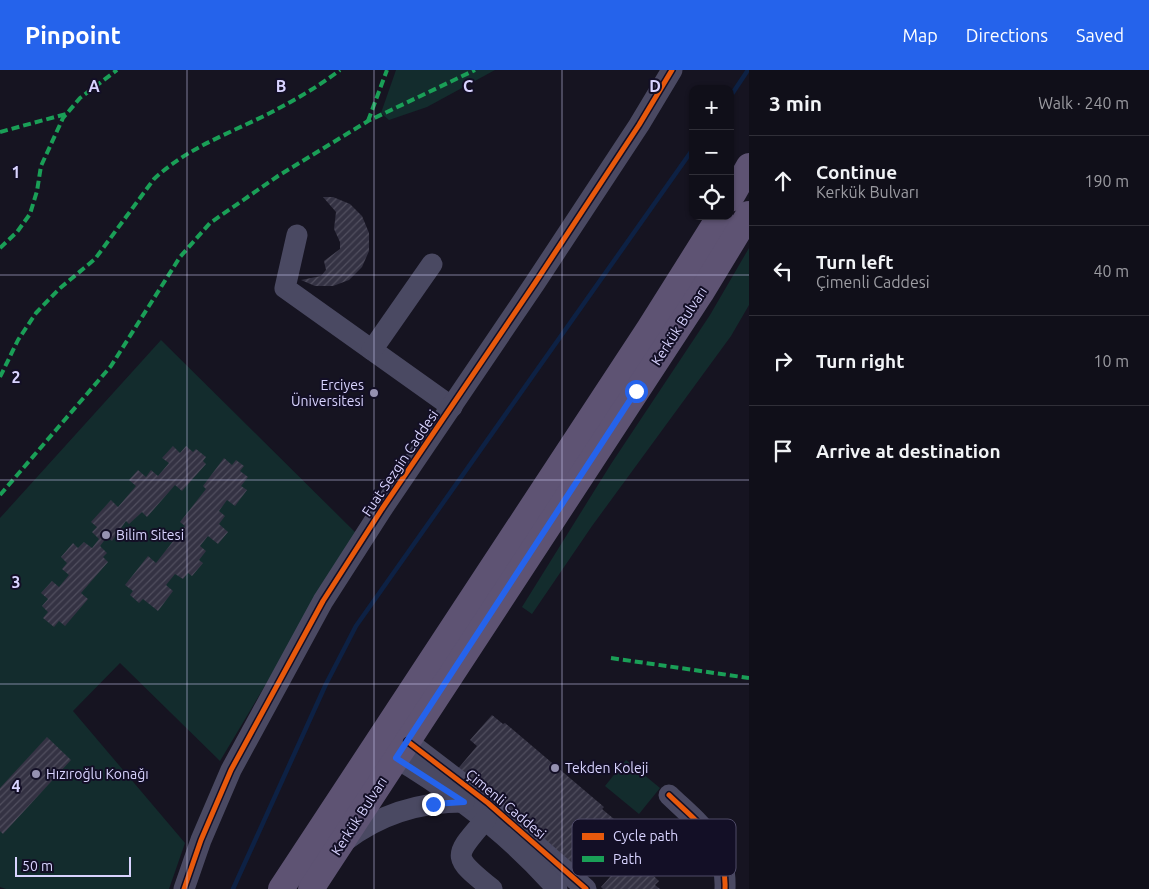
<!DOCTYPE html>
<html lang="en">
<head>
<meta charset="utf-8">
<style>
  :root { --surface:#100f19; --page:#191822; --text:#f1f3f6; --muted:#9c9ca2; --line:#302f38; --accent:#2563eb }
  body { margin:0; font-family:Ubuntu,sans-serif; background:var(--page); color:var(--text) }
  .controls { position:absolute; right:15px; top:15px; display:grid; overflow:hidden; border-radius:10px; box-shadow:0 1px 4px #0004 }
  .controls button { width:45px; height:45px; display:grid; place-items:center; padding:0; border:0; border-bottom:1px solid var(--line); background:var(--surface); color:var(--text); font:25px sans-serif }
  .scale { position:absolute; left:15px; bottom:12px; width:116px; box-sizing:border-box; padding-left:5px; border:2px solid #d9d4ff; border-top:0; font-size:14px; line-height:18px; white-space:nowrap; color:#d9d4ff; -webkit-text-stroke:4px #130f26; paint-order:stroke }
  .stop { position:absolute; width:15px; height:15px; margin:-11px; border:4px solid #2563eb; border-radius:50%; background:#fff }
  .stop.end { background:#2563eb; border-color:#fff; box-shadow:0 1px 5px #0008 }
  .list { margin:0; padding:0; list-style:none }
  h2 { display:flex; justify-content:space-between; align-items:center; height:65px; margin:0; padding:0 20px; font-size:21px }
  h2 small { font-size:16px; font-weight:400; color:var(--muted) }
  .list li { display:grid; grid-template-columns:32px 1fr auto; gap:15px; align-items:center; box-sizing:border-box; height:90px; padding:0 20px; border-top:1px solid var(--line) }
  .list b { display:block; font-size:19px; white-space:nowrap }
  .list p { margin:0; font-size:16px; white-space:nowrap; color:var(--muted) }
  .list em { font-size:16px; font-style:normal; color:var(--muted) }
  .icon { flex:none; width:28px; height:28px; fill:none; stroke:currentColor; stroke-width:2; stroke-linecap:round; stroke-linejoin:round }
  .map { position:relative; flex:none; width:749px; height:819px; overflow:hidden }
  header { display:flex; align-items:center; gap:30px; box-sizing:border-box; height:70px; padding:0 25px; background:var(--accent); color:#fff }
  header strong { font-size:24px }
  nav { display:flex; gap:28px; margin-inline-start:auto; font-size:18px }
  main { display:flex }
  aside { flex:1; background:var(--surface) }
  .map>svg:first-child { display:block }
  .grass { fill:#132c2d }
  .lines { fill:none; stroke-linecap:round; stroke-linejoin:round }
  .stream { stroke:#0d2144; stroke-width:4.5 }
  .building { fill:url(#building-hatch) }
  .minor { stroke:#4a4962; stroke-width:21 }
  .major { stroke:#5e5373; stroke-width:26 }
  .quiet { stroke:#1a9f57; stroke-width:4; stroke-dasharray:8 4; stroke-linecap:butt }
  .cycleway-casing { stroke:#130f26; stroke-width:8 }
  .cycleway { stroke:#e8590c; stroke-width:5 }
  .route { stroke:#2563eb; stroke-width:6 }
  .grid { fill:none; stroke:#d9d4ff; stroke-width:1; stroke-opacity:0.55 }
  .poi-dot { fill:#9591b1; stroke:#130f26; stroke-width:2 }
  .labels { text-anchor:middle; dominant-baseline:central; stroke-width:4; stroke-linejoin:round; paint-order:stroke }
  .street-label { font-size:14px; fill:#d9d4ff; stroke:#130f26 }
  .poi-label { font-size:14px; fill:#d9d4ff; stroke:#130f26; text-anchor:start }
  .key { fill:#130f26; stroke:#4e4a67; stroke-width:1 }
  .key-label { font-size:14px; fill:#d9d4ff }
  .grid-label { font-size:16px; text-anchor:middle; font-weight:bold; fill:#d9d4ff; stroke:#130f26; stroke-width:4; stroke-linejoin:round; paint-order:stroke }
</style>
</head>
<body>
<header>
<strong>Pinpoint</strong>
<nav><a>Map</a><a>Directions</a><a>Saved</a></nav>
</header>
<main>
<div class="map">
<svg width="749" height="819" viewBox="0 0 749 819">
  <defs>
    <pattern id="building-hatch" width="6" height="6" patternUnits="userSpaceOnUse" patternTransform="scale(1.25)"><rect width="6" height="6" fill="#343243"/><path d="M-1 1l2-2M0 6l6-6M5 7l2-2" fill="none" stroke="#514f5f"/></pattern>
  </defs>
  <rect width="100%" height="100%" fill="#161421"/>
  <g class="grass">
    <path d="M 396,0 L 495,0 L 427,37 L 389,50 L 381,43 Z"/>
    <path d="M 749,178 L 749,235 L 731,266 L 592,456 L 532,544 L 522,537 L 611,394 L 710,245 Z"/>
    <path d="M 161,270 L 356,463 L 220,691 L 120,593 L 73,641 L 185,773 L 169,819 L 6,819 L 0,817 L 0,448 Z"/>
    <path d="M 626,690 L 660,718 L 639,744 L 605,716 Z"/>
  </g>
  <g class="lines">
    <g class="stream">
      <path d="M 730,27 L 748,0"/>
      <path d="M 233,819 L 326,614 L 356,556 L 693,79"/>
    </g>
  </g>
  <g class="building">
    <path d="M 323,127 L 333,127 L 350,134 L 362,146 L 369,163 L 369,181 L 362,197 L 349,210 L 333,216 L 315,216 L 301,210 L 321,206 L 326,200 L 324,191 L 340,179 L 340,172 L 334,159 L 336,142 Z"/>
    <path d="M 173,376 L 180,383 L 186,376 L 193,382 L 196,379 L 206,387 L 203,391 L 206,394 L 182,421 L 175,415 L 147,447 L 142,442 L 129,454 L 126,451 L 112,471 L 107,467 L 100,476 L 107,483 L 103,487 L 108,492 L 81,523 L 88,529 L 65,556 L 59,551 L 54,557 L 43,548 L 48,542 L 42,536 L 48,529 L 41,523 L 52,511 L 59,517 L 69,505 L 62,499 L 67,493 L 61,487 L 73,473 L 78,478 L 84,472 L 92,478 L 99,469 L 92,462 L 97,457 L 91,452 L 111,430 L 118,437 L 136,416 L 129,410 L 138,400 L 146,407 L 151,400 L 158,406 L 169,393 L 162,388 Z"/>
    <path d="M 224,388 L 232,395 L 236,390 L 244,396 L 240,401 L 248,407 L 241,416 L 247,420 L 235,436 L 227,430 L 219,441 L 225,446 L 219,454 L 228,462 L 218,474 L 208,466 L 200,476 L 206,481 L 199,490 L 203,493 L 192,506 L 188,503 L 183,509 L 175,504 L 166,515 L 173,521 L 158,541 L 143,529 L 139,533 L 130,525 L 133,521 L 125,515 L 148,486 L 156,493 L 185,456 L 180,452 L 206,419 L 203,416 Z"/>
    <path d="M 492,645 L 503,654 L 505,653 L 604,737 L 602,739 L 614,749 L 571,800 L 456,701 L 477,676 L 470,670 Z"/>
    <path d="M 47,667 L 71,690 L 3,764 L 0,761 L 0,718 Z"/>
    <path d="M 627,788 L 638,798 L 641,794 L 659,811 L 655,815 L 660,819 L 603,819 L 601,817 Z"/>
  </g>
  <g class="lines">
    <g class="minor">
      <path d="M 297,165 L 285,218 L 452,337"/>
      <path d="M 372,280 L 432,194"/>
      <path d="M 407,671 L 488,733 L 586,819"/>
      <path d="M 396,688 C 456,724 511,766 557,819"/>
      <path d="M 669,725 C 699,754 727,772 725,819"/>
      <path d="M 486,749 C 453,787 451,786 492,819"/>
      <path d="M 345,771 C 380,744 420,732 464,732"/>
      <path d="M 184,819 L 201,770 L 231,700 L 323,531 L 382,439 L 535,213 L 639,55 L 672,0"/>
    </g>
    <g class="major">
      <path d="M 730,129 L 749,96"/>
      <path d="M 281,819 L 649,259 L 720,146"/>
      <path d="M 311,819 L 701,223 L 749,144"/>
    </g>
    <g class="quiet">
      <path d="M 368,51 L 387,0"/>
      <path d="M 0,62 L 66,44"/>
      <path d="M 0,178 L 17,162 L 30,144 L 37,121 L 41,96 L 63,48 L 80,28 L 117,0"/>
      <path d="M 0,307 L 18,270 L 36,243 L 59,219 L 95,189 L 154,109 C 187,78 228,64 268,44 C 293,31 318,17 340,0"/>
      <path d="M 0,425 L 111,296 L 180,187 L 210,153 L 278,106 L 368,51 L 475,0"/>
      <path d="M 611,588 L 749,608"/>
    </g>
    <defs>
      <g id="cycleway">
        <path d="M 407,671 L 488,733 L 586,819"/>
        <path d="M 669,725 C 699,754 727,772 725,819"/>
        <path d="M 184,819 L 201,770 L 231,700 L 323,531 L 382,439 L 535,213 L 639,55 L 672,0"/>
      </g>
    </defs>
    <use href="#cycleway" class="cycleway-casing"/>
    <use href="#cycleway" class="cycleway"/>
  </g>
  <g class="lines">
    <path class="route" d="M 433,734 L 464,732 L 396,688 L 636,321"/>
  </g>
  <path class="grid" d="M 187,0 L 187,819M 374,0 L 374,819M 562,0 L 562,819M 0,205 L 749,205M 0,410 L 749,410M 0,614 L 749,614"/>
  <g class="poi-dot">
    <circle cx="374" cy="323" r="5"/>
    <circle cx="106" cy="465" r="5"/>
    <circle cx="555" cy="698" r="5"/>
    <circle cx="36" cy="704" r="5"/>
  </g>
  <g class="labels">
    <g class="street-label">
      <text transform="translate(679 256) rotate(-57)">Kerkük Bulvarı</text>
      <text transform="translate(400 393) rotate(-56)">Fuat Sezgin Caddesi</text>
      <text transform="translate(506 734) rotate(40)">Çimenli Caddesi</text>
      <text transform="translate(359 746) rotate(-57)">Kerkük Bulvarı</text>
    </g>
    <g class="poi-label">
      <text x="364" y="315" text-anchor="end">Erciyes<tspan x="364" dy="16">Üniversitesi</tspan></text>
      <text x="116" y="465">Bilim Sitesi</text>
      <text x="565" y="698">Tekden Koleji</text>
      <text x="46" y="704">Hızıroğlu Konağı</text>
    </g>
  </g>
  <rect x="572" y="749" width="164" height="57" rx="8" class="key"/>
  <rect x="582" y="763" width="22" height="7" fill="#e8590c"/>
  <rect x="582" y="786" width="22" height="6" fill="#1a9f57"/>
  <g class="key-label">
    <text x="613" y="771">Cycle path</text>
    <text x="613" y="794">Path</text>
  </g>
  <g class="grid-label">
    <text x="94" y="22">A</text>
    <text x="281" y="22">B</text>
    <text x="468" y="22">C</text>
    <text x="655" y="22">D</text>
    <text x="16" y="108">1</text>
    <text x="16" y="313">2</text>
    <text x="16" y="518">3</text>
    <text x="16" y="722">4</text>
  </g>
</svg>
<div class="controls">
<button>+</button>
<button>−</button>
<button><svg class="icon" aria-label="locate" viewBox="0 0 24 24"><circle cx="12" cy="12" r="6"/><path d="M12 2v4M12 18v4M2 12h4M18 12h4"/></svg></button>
</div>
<div class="scale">50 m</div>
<div class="stop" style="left:636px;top:321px"></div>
<div class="stop end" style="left:433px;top:734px"></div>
</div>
<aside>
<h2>3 min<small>Walk · 240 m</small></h2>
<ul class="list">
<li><svg class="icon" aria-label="ahead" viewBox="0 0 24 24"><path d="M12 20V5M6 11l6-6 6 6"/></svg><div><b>Continue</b><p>Kerkük Bulvarı</p></div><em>190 m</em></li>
<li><svg class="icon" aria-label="left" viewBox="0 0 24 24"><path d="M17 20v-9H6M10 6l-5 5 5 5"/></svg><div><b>Turn left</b><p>Çimenli Caddesi</p></div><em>40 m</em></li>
<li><svg class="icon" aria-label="right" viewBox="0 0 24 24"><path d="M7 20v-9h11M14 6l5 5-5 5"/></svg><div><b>Turn right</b></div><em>10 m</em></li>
<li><svg class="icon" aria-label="arrive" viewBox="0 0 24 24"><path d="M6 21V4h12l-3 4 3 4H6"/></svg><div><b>Arrive at destination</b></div></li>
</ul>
</aside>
</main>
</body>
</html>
